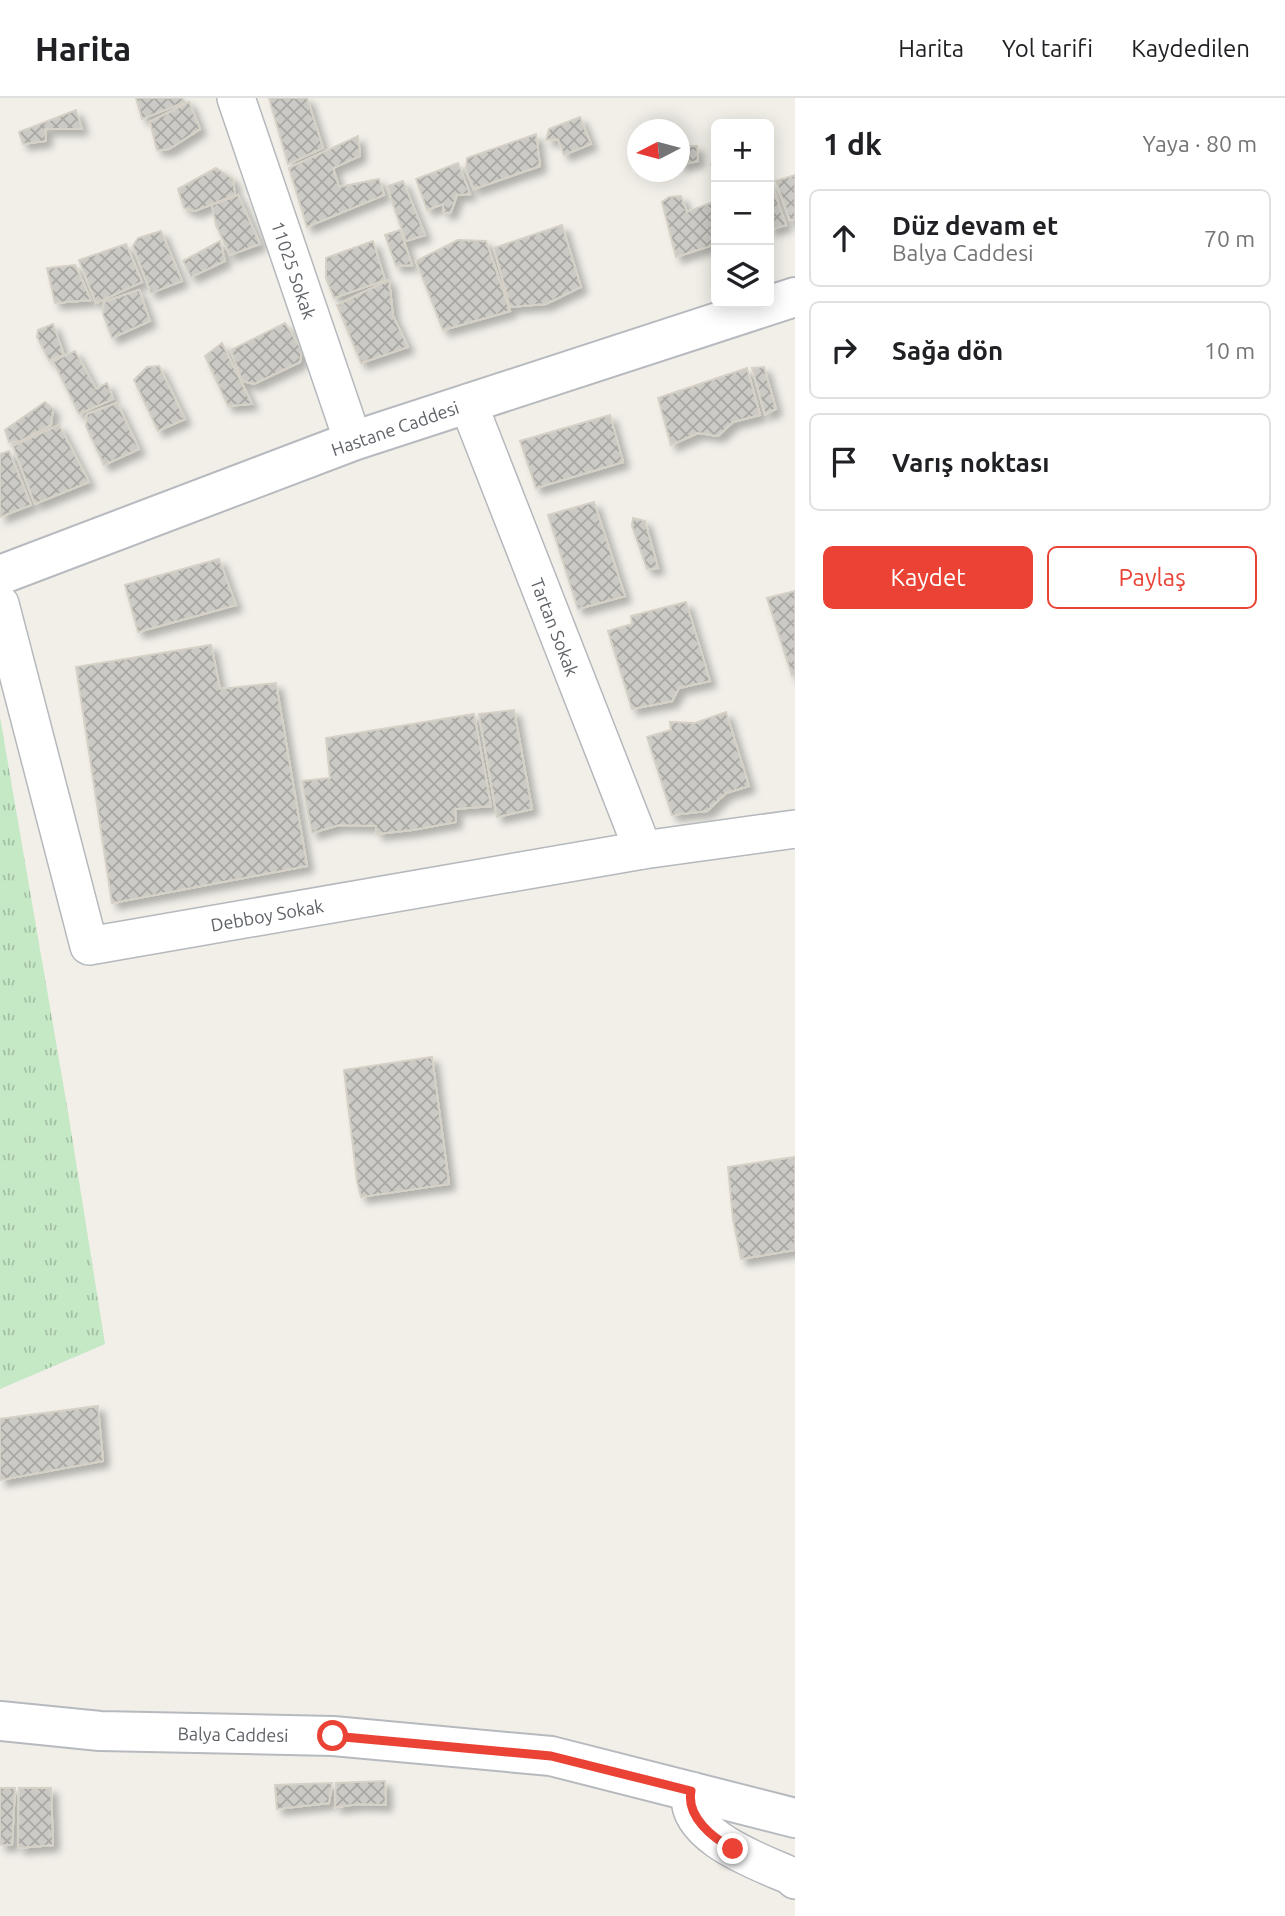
<!DOCTYPE html>
<html lang="tr">
<head>
<meta charset="utf-8">
<style>
  :root { --surface:#fff; --page:#f6f6f6; --text:#202124; --muted:#757577; --line:#e0e0e0; --accent:#ea4335 }
  body { margin:0; font-family:Ubuntu,sans-serif; background:var(--page); color:var(--text) }
  .controls { position:absolute; right:21px; top:21px; display:grid; overflow:hidden; border-radius:10px; box-shadow:0 4px 18px #0003 }
  .controls button { width:63px; height:63px; display:grid; place-items:center; padding:0; border:0; border-bottom:2px solid var(--line); background:var(--surface); color:var(--text); font:35px sans-serif }
  .compass { position:absolute; left:627px; top:21px; width:63px; height:63px; border-radius:50%; background:var(--surface); box-shadow:0 4px 18px #0003; rotate:264deg }
  .stop { position:absolute; width:21px; height:21px; margin:-16px; border:5px solid #ea4335; border-radius:50%; background:#fff }
  .stop.end { background:#ea4335; border-color:#fff; box-shadow:0 2px 7px #0008 }
  .list { margin:0; padding:0; list-style:none }
  h2 { display:flex; justify-content:space-between; align-items:center; height:91px; margin:0; padding:0 28px; font-size:30px }
  h2 small { font-size:23px; font-weight:400; color:var(--muted) }
  .list li { display:grid; grid-template-columns:46px 1fr auto; gap:21px; align-items:center; box-sizing:border-box; height:98px; margin:0 14px 14px; padding:0 14px; border:2px solid var(--line); border-radius:10px }
  .list b { display:block; font-size:26px; white-space:nowrap }
  .list p { margin:0; font-size:23px; white-space:nowrap; color:var(--muted) }
  .list em { font-size:23px; font-style:normal; color:var(--muted) }
  .actions { display:flex; gap:14px; padding:21px 28px }
  .actions a { flex:1; padding:16px 0; border:2px solid var(--accent); border-radius:10px; text-align:center; font-size:24px; color:var(--accent) }
  .actions .main { background:var(--accent); color:#fff }
  .icon { flex:none; width:38px; height:38px; fill:none; stroke:currentColor; stroke-width:2; stroke-linecap:round; stroke-linejoin:round }
  .map { position:relative; flex:none; width:795px; height:1818px; overflow:hidden }
  header { display:flex; align-items:center; gap:42px; box-sizing:border-box; height:98px; padding:0 35px; background:var(--surface); border-bottom:2px solid var(--line) }
  header strong { font-size:33px }
  nav { display:flex; gap:38px; margin-inline-start:auto; font-size:24px }
  main { display:flex }
  aside { flex:1; background:var(--surface) }
  .map>svg:first-child { display:block }
  .grass { fill:url(#grass-tufts) }
  .building { fill:url(#building-cross-hatch); stroke:#d6d1c6; stroke-width:2; filter:url(#shadow) }
  .lines { fill:none; stroke-linecap:round; stroke-linejoin:round }
  .street-casing { stroke:#b5b8bc; stroke-width:40 }
  .secondary-casing { stroke:#b6babf; stroke-width:42 }
  .street { stroke:#fff; stroke-width:37 }
  .secondary { stroke:#fff; stroke-width:38 }
  .route { stroke:#ea4335; stroke-width:9 }
  .labels { text-anchor:middle; dominant-baseline:central; stroke-width:5; stroke-linejoin:round; paint-order:stroke }
  .street-label { font-size:18px; fill:#5f6368; stroke:#fff }
</style>
</head>
<body>
<header>
<strong>Harita</strong>
<nav><a>Harita</a><a>Yol tarifi</a><a>Kaydedilen</a></nav>
</header>
<main>
<div class="map">
<svg width="795" height="1818" viewBox="0 0 795 1818">
  <defs>
    <pattern id="grass-tufts" width="24" height="20" patternUnits="userSpaceOnUse" patternTransform="scale(1.75)"><rect width="24" height="20" fill="#c5e8c5"/><path d="M3 7l-1-3M5 7V3M7 7l1-3M15 17l-1-3M17 17v-4M19 17l1-3" fill="none" stroke="#a3c0a4"/></pattern>
    <pattern id="building-cross-hatch" width="8" height="8" patternUnits="userSpaceOnUse" patternTransform="scale(1.75)"><rect width="8" height="8" fill="#cccac5"/><path d="M0 0l8 8M0 8l8-8" fill="none" stroke="#a9a8a4"/></pattern>
    <filter id="shadow"><feDropShadow dx="6" dy="6" stdDeviation="3.5" flood-color="#0004"/></filter>
  </defs>
  <rect width="100%" height="100%" fill="#f1efe8"/>
  <path class="grass" d="M 0,619 L 68,1014 L 105,1246 L 0,1291 Z"/>
  <g class="building">
    <path d="M 136,0 L 182,0 L 185,4 L 142,21 Z"/>
    <path d="M 269,0 L 307,0 L 323,50 L 288,66 Z"/>
    <path d="M 189,4 L 200,31 L 169,51 L 157,52 L 150,24 Z"/>
    <path d="M 76,12 L 82,31 L 45,31 L 46,43 L 23,46 L 19,34 Z"/>
    <path d="M 580,19 L 591,46 L 564,57 L 558,41 L 546,42 L 549,31 Z"/>
    <path d="M 536,36 L 540,68 L 474,91 L 466,72 L 467,60 Z"/>
    <path d="M 358,38 L 360,58 L 333,70 L 339,89 L 379,81 L 384,97 L 307,129 L 289,70 Z"/>
    <path d="M 680,48 L 697,48 L 698,63 L 680,67 Z"/>
    <path d="M 716,64 L 716,82 L 711,66 Z"/>
    <path d="M 458,65 L 470,96 L 457,97 L 451,114 L 444,115 L 443,106 L 427,112 L 416,81 Z"/>
    <path d="M 216,70 L 233,81 L 235,97 L 195,113 L 184,110 L 178,91 Z"/>
    <path d="M 795,77 L 795,121 L 790,122 L 776,83 Z"/>
    <path d="M 769,80 L 786,127 L 769,132 Z"/>
    <path d="M 403,83 L 425,137 L 406,143 L 392,104 L 388,88 Z"/>
    <path d="M 238,97 L 260,146 L 230,157 L 216,127 L 212,107 Z"/>
    <path d="M 681,98 L 687,114 L 716,103 L 716,146 L 676,159 L 662,104 L 669,99 Z"/>
    <path d="M 562,127 L 581,189 L 546,206 L 510,209 L 494,150 Z"/>
    <path d="M 400,132 L 412,167 L 396,168 L 385,137 Z"/>
    <path d="M 161,133 L 182,183 L 151,195 L 133,148 L 138,140 Z"/>
    <path d="M 458,142 L 486,143 L 510,213 L 443,232 L 416,163 Z"/>
    <path d="M 220,143 L 225,163 L 191,179 L 183,163 Z"/>
    <path d="M 373,143 L 385,182 L 334,200 L 326,180 L 326,160 Z"/>
    <path d="M 126,146 L 142,184 L 96,205 L 79,162 Z"/>
    <path d="M 75,167 L 91,202 L 55,205 L 47,170 Z"/>
    <path d="M 389,182 L 393,218 L 408,249 L 361,265 L 337,207 Z"/>
    <path d="M 139,192 L 150,223 L 112,240 L 103,216 L 104,204 Z"/>
    <path d="M 285,225 L 302,252 L 300,264 L 254,286 L 242,283 L 231,252 Z"/>
    <path d="M 53,226 L 64,257 L 49,262 L 37,239 L 38,232 Z"/>
    <path d="M 222,245 L 252,306 L 228,308 L 205,258 Z"/>
    <path d="M 75,253 L 96,291 L 107,285 L 113,301 L 79,316 L 53,263 Z"/>
    <path d="M 159,268 L 185,321 L 158,333 L 134,282 L 147,269 Z"/>
    <path d="M 764,269 L 776,311 L 765,316 L 752,270 Z"/>
    <path d="M 747,270 L 760,317 L 733,324 L 718,338 L 698,335 L 671,347 L 658,300 Z"/>
    <path d="M 45,304 L 53,311 L 51,327 L 20,343 L 9,344 L 5,332 Z"/>
    <path d="M 117,305 L 139,351 L 104,367 L 86,328 L 87,316 Z"/>
    <path d="M 610,317 L 623,364 L 536,390 L 520,343 Z"/>
    <path d="M 59,327 L 89,384 L 35,406 L 13,348 Z"/>
    <path d="M 9,353 L 31,407 L 0,419 L 0,356 Z"/>
    <path d="M 594,404 L 625,498 L 578,511 L 548,417 Z"/>
    <path d="M 633,420 L 645,423 L 658,470 L 647,471 L 632,428 Z"/>
    <path d="M 219,461 L 236,507 L 138,534 L 125,487 Z"/>
    <path d="M 795,493 L 795,577 L 792,578 L 767,500 Z"/>
    <path d="M 686,504 L 710,583 L 679,590 L 672,603 L 632,611 L 608,533 L 632,526 L 631,518 Z"/>
    <path d="M 211,547 L 220,591 L 276,585 L 307,768 L 112,805 L 76,569 Z"/>
    <path d="M 514,612 L 532,711 L 497,719 L 479,616 Z"/>
    <path d="M 726,614 L 749,688 L 726,695 L 707,713 L 672,717 L 647,639 L 671,632 L 670,624 L 695,625 Z"/>
    <path d="M 474,616 L 491,708 L 455,711 L 456,724 L 412,732 L 377,736 L 376,728 L 339,727 L 312,735 L 302,683 L 330,680 L 326,640 Z"/>
    <path d="M 432,959 L 449,1086 L 361,1099 L 357,1083 L 344,972 Z"/>
    <path d="M 795,1059 L 795,1152 L 741,1161 L 733,1121 L 728,1069 Z"/>
    <path d="M 98,1308 L 103,1363 L 0,1382 L 0,1321 Z"/>
    <path d="M 385,1683 L 386,1707 L 359,1706 L 335,1709 L 336,1685 Z"/>
    <path d="M 332,1685 L 329,1705 L 277,1711 L 275,1687 Z"/>
    <path d="M 0,1690 L 15,1690 L 12,1747 L 0,1747 Z"/>
    <path d="M 19,1690 L 51,1690 L 53,1747 L 18,1750 Z"/>
  </g>
  <g class="lines">
    <defs>
      <g id="street">
        <path d="M 236,0 L 353,343"/>
        <path d="M 468,305 L 643,752"/>
        <path d="M 0,506 L 89,848 L 643,752 L 795,731"/>
        <path d="M 691,1693 C 682,1738 760,1764 791,1778 L 795,1782"/>
      </g>
      <g id="secondary">
        <path d="M 0,477 L 353,343 L 795,199"/>
        <path d="M 0,1623 L 100,1633 L 333,1638 L 551,1658 L 795,1720"/>
      </g>
    </defs>
    <use href="#street" class="street-casing"/>
    <use href="#secondary" class="secondary-casing"/>
    <use href="#street" class="street"/>
    <use href="#secondary" class="secondary"/>
  </g>
  <g class="lines">
    <path class="route" d="M 333,1638 L 551,1658 L 691,1693 C 686,1719 713,1740 733,1751"/>
  </g>
  <g class="labels">
    <g class="street-label">
      <text transform="translate(294 172) rotate(71)">11025 Sokak</text>
      <text transform="translate(395 330) rotate(-19)">Hastane Caddesi</text>
      <text transform="translate(555 529) rotate(69)">Tartan Sokak</text>
      <text transform="translate(267 817) rotate(-10)">Debboy Sokak</text>
      <text transform="translate(233 1636) rotate(1)">Balya Caddesi</text>
    </g>
  </g>
</svg>
<div class="controls">
<button>+</button>
<button>−</button>
<button><svg class="icon" aria-label="layers" viewBox="0 0 24 24"><path d="M12 4l9 5-9 5-9-5zM3 14l9 5 9-5"/></svg></button>
</div>
<svg class="compass" viewBox="-18 -18 36 36"><path d="M0-13l5 13h-10z" fill="#e53935"/><path d="M0 13l5-13h-10z" fill="#757577"/></svg>
<div class="stop" style="left:333px;top:1638px"></div>
<div class="stop end" style="left:733px;top:1751px"></div>
</div>
<aside>
<h2>1 dk<small>Yaya · 80 m</small></h2>
<ul class="list">
<li><svg class="icon" aria-label="ahead" viewBox="0 0 24 24"><path d="M12 20V5M6 11l6-6 6 6"/></svg><div><b>Düz devam et</b><p>Balya Caddesi</p></div><em>70 m</em></li>
<li><svg class="icon" aria-label="right" viewBox="0 0 24 24"><path d="M7 20v-9h11M14 6l5 5-5 5"/></svg><div><b>Sağa dön</b></div><em>10 m</em></li>
<li><svg class="icon" aria-label="arrive" viewBox="0 0 24 24"><path d="M6 21V4h12l-3 4 3 4H6"/></svg><div><b>Varış noktası</b></div></li>
</ul>
<div class="actions"><a class="main">Kaydet</a><a>Paylaş</a></div>
</aside>
</main>
</body>
</html>
